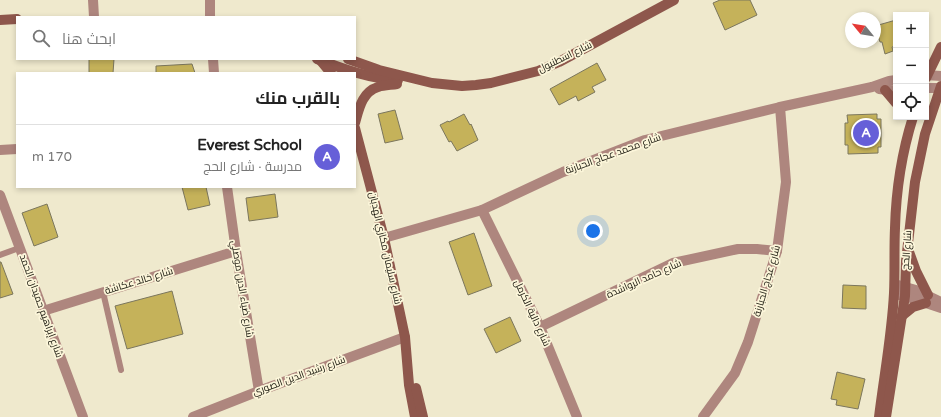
<!DOCTYPE html>
<html lang="ar">
<head>
<meta charset="utf-8">
<style>
  :root { --surface:#fff; --page:#f2f2f2; --text:#222; --muted:#767676; --line:#e0e0e0; --accent:#665fd8 }
  body { margin:0; font-family:"Varela Round",Cairo,sans-serif; background:var(--page); color:var(--text); direction:rtl }
  .controls { position:absolute; right:12px; top:12px; display:grid; overflow:hidden; border-radius:0px; box-shadow:0 2px 6px #0003 }
  .controls button { width:36px; height:36px; display:grid; place-items:center; padding:0; border:0; border-bottom:1px solid var(--line); background:var(--surface); color:var(--text); font:20px sans-serif }
  .compass { position:absolute; left:845px; top:12px; width:36px; height:36px; border-radius:50%; background:var(--surface); box-shadow:0 2px 6px #0003; rotate:300deg }
  .you { position:absolute; left:593px; top:231px; width:14px; height:14px; margin:-10px; border:3px solid #fff; border-radius:50%; background:#1a73e8; box-shadow:0 0 0 6px #1a73e833 }
  .badge { display:grid; place-items:center; width:26px; height:26px; border-radius:50%; background:var(--accent); color:#fff; font-size:13px; font-weight:700 }
  .pin { position:absolute; translate:-50% -50%; border:2px solid #fff; box-shadow:0 1px 4px #0006 }
  .list { margin:0; padding:0; list-style:none }
  h2 { display:flex; justify-content:space-between; align-items:center; height:52px; margin:0; padding:0 16px; font-size:17px }
  h2 small { font-size:13px; font-weight:400; color:var(--muted) }
  .list li { display:grid; grid-template-columns:26px 1fr auto; gap:12px; align-items:center; box-sizing:border-box; height:64px; padding:0 16px; border-top:1px solid var(--line) }
  .list b { display:block; font-size:15px; white-space:nowrap }
  .list p { margin:0; font-size:13px; white-space:nowrap; color:var(--muted) }
  .list em { font-size:13px; font-style:normal; color:var(--muted) }
  .icon { flex:none; width:22px; height:22px; fill:none; stroke:currentColor; stroke-width:2; stroke-linecap:round; stroke-linejoin:round }
  .map { position:relative; flex:none; width:941px; height:417px; overflow:hidden; direction:ltr }
  .search { position:absolute; background:var(--surface); box-shadow:0 2px 6px #0003; left:16px; top:16px; width:340px; height:44px; display:flex; align-items:center; gap:10px; box-sizing:border-box; padding:0 14px; border-radius:0px; color:var(--muted); font-size:15px }
  .panel { position:absolute; background:var(--surface); box-shadow:0 2px 6px #0003; left:16px; top:72px; width:340px; height:116px; border-radius:0px; direction:rtl }
  .map>svg:first-child { display:block }
  .building { fill:#c5b25a; stroke:#7b765d }
  .lines { fill:none; stroke-linecap:round; stroke-linejoin:round }
  .lane { stroke:#ae867e; stroke-width:6 }
  .street { stroke:#ae867e; stroke-width:10 }
  .secondary { stroke:#8e574c; stroke-width:10 }
  .labels { text-anchor:middle; dominant-baseline:central; stroke-width:3.5; stroke-linejoin:round; paint-order:stroke }
  .street-label { font-size:10px; fill:#18160c; stroke:#fcf6da }
</style>
</head>
<body>
<div class="map">
<svg width="941" height="417" viewBox="0 0 941 417">
  <rect width="100%" height="100%" fill="#efe9cd"/>
  <g class="building">
    <path d="M 720,0 L 750,0 L 757,15 L 725,30 L 713,3 Z"/>
    <path d="M 896,20 L 896,46 L 892,47 L 893,51 L 885,54 L 882,42 L 880,42 L 875,26 Z"/>
    <path d="M 89,59 L 114,59 L 113,73 L 89,73 Z"/>
    <path d="M 597,63 L 606,80 L 592,87 L 595,92 L 578,101 L 576,96 L 559,105 L 550,89 Z"/>
    <path d="M 192,64 L 195,73 L 156,73 L 156,66 Z"/>
    <path d="M 395,110 L 403,139 L 385,143 L 378,114 Z"/>
    <path d="M 464,114 L 470,125 L 471,124 L 478,140 L 457,151 L 451,141 L 449,142 L 440,125 L 448,121 L 449,122 Z"/>
    <path d="M 877,114 L 877,119 L 881,119 L 881,147 L 878,147 L 878,153 L 848,154 L 848,145 L 845,145 L 845,123 L 848,123 L 847,115 Z"/>
    <path d="M 182,187 L 206,187 L 210,205 L 188,210 Z"/>
    <path d="M 275,194 L 278,217 L 249,221 L 246,198 Z"/>
    <path d="M 47,204 L 58,237 L 34,246 L 22,213 Z"/>
    <path d="M 474,233 L 492,286 L 468,295 L 449,242 Z"/>
    <path d="M 0,262 L 1,262 L 13,294 L 0,298 Z"/>
    <path d="M 843,285 L 866,286 L 866,309 L 842,308 Z"/>
    <path d="M 172,291 L 183,334 L 127,349 L 115,306 Z"/>
    <path d="M 510,317 L 521,341 L 496,353 L 484,329 Z"/>
    <path d="M 837,372 L 865,379 L 858,409 L 836,405 L 837,400 L 831,399 Z"/>
  </g>
  <g class="lines">
    <g class="lane">
      <path d="M 0,255 L 19,248"/>
      <path d="M 103,292 L 121,370"/>
    </g>
    <g class="street">
      <path d="M 93,0 L 94,17"/>
      <path d="M 210,17 L 210,0"/>
      <path d="M 213,59 L 214,73"/>
      <path d="M 926,75 L 941,76"/>
      <path d="M 926,88 L 940,88"/>
      <path d="M 879,89 L 896,91"/>
      <path d="M 0,150 L 17,149"/>
      <path d="M 227,187 L 236,251 L 259,391"/>
      <path d="M 0,195 L 83,417"/>
      <path d="M 482,210 L 540,327 L 577,417"/>
      <path d="M 384,238 L 482,210 L 563,172 L 645,140 L 780,107 L 872,87 L 889,81 L 896,80"/>
      <path d="M 898,285 L 916,290 L 941,302"/>
      <path d="M 894,294 L 905,296 L 941,308"/>
      <path d="M 43,311 L 236,251"/>
      <path d="M 540,327 L 673,263 L 738,249 L 757,249 L 777,251"/>
      <path d="M 193,417 L 259,391 L 405,337"/>
      <path d="M 703,417 L 735,373 L 748,342 L 777,251 L 786,182 L 780,107"/>
    </g>
    <g class="secondary">
      <path d="M 0,20 L 17,19"/>
      <path d="M 317,59 C 343,69 371,79 398,80"/>
      <path d="M 348,59 L 379,70 L 432,83 L 462,86 L 476,85 L 491,83 L 538,71 L 559,62 L 674,0"/>
      <path d="M 321,61 L 331,73"/>
      <path d="M 926,78 L 941,47"/>
      <path d="M 885,90 L 896,103"/>
      <path d="M 355,123 C 359,109 362,92 378,87 C 383,85 391,85 397,84"/>
      <path d="M 355,128 L 384,238 L 405,337 L 409,385 L 415,417"/>
      <path d="M 908,249 L 916,271 L 928,295"/>
      <path d="M 902,316 L 913,307 L 926,303"/>
      <path d="M 416,388 L 423,417"/>
      <path d="M 879,417 C 884,376 892,334 894,293 C 895,271 894,250 895,228 C 896,191 902,152 913,117"/>
      <path d="M 886,417 L 905,296 L 906,261 L 915,182 L 925,134 L 941,86"/>
    </g>
  </g>
  <g class="labels">
    <g class="street-label">
      <text transform="translate(565 57) rotate(-26)">شارع اسطنبول</text>
      <text transform="translate(613 154) rotate(-20)">شارع محمد عجاج الحبارنة</text>
      <text transform="translate(385 248) rotate(77)">شارع سليمان مكازي الهدبان</text>
      <text transform="translate(907 250) rotate(-86)">شارع الحج</text>
      <text transform="translate(644 279) rotate(-24)">شارع حامد الرواشدة</text>
      <text transform="translate(139 281) rotate(-17)">شارع خالد عكاشة</text>
      <text transform="translate(767 281) rotate(-74)">شارع عجاج الحبارنة</text>
      <text transform="translate(242 289) rotate(81)">شارع ضياء الدين موصلي</text>
      <text transform="translate(41 306) rotate(70)">شارع إبراهيم حميدان الحمد</text>
      <text transform="translate(532 313) rotate(65)">شارع دالية الكرمل</text>
      <text transform="translate(299 376) rotate(-20)">شارع رشيد الدين الصوري</text>
    </g>
  </g>
</svg>
<div class="controls">
<button>+</button>
<button>−</button>
<button><svg class="icon" aria-label="locate" viewBox="0 0 24 24"><circle cx="12" cy="12" r="6"/><path d="M12 2v4M12 18v4M2 12h4M18 12h4"/></svg></button>
</div>
<svg class="compass" viewBox="-18 -18 36 36"><path d="M0-13l5 13h-10z" fill="#e53935"/><path d="M0 13l5-13h-10z" fill="#767676"/></svg>
<div class="you"></div>
<div class="pin badge" style="left:866px;top:133px">A</div>
<div class="search"><svg class="icon" aria-label="search" viewBox="0 0 24 24"><circle cx="10" cy="10" r="6"/><path d="M15 15l6 6"/></svg>ابحث هنا</div>
<section class="panel">
<h2>بالقرب منك<small></small></h2>
<ul class="list">
<li><span class="badge">A</span><div><b>Everest School</b><p>مدرسة · شارع الحج</p></div><em>170 m</em></li>
</ul>
</section>
</div>
</body>
</html>
